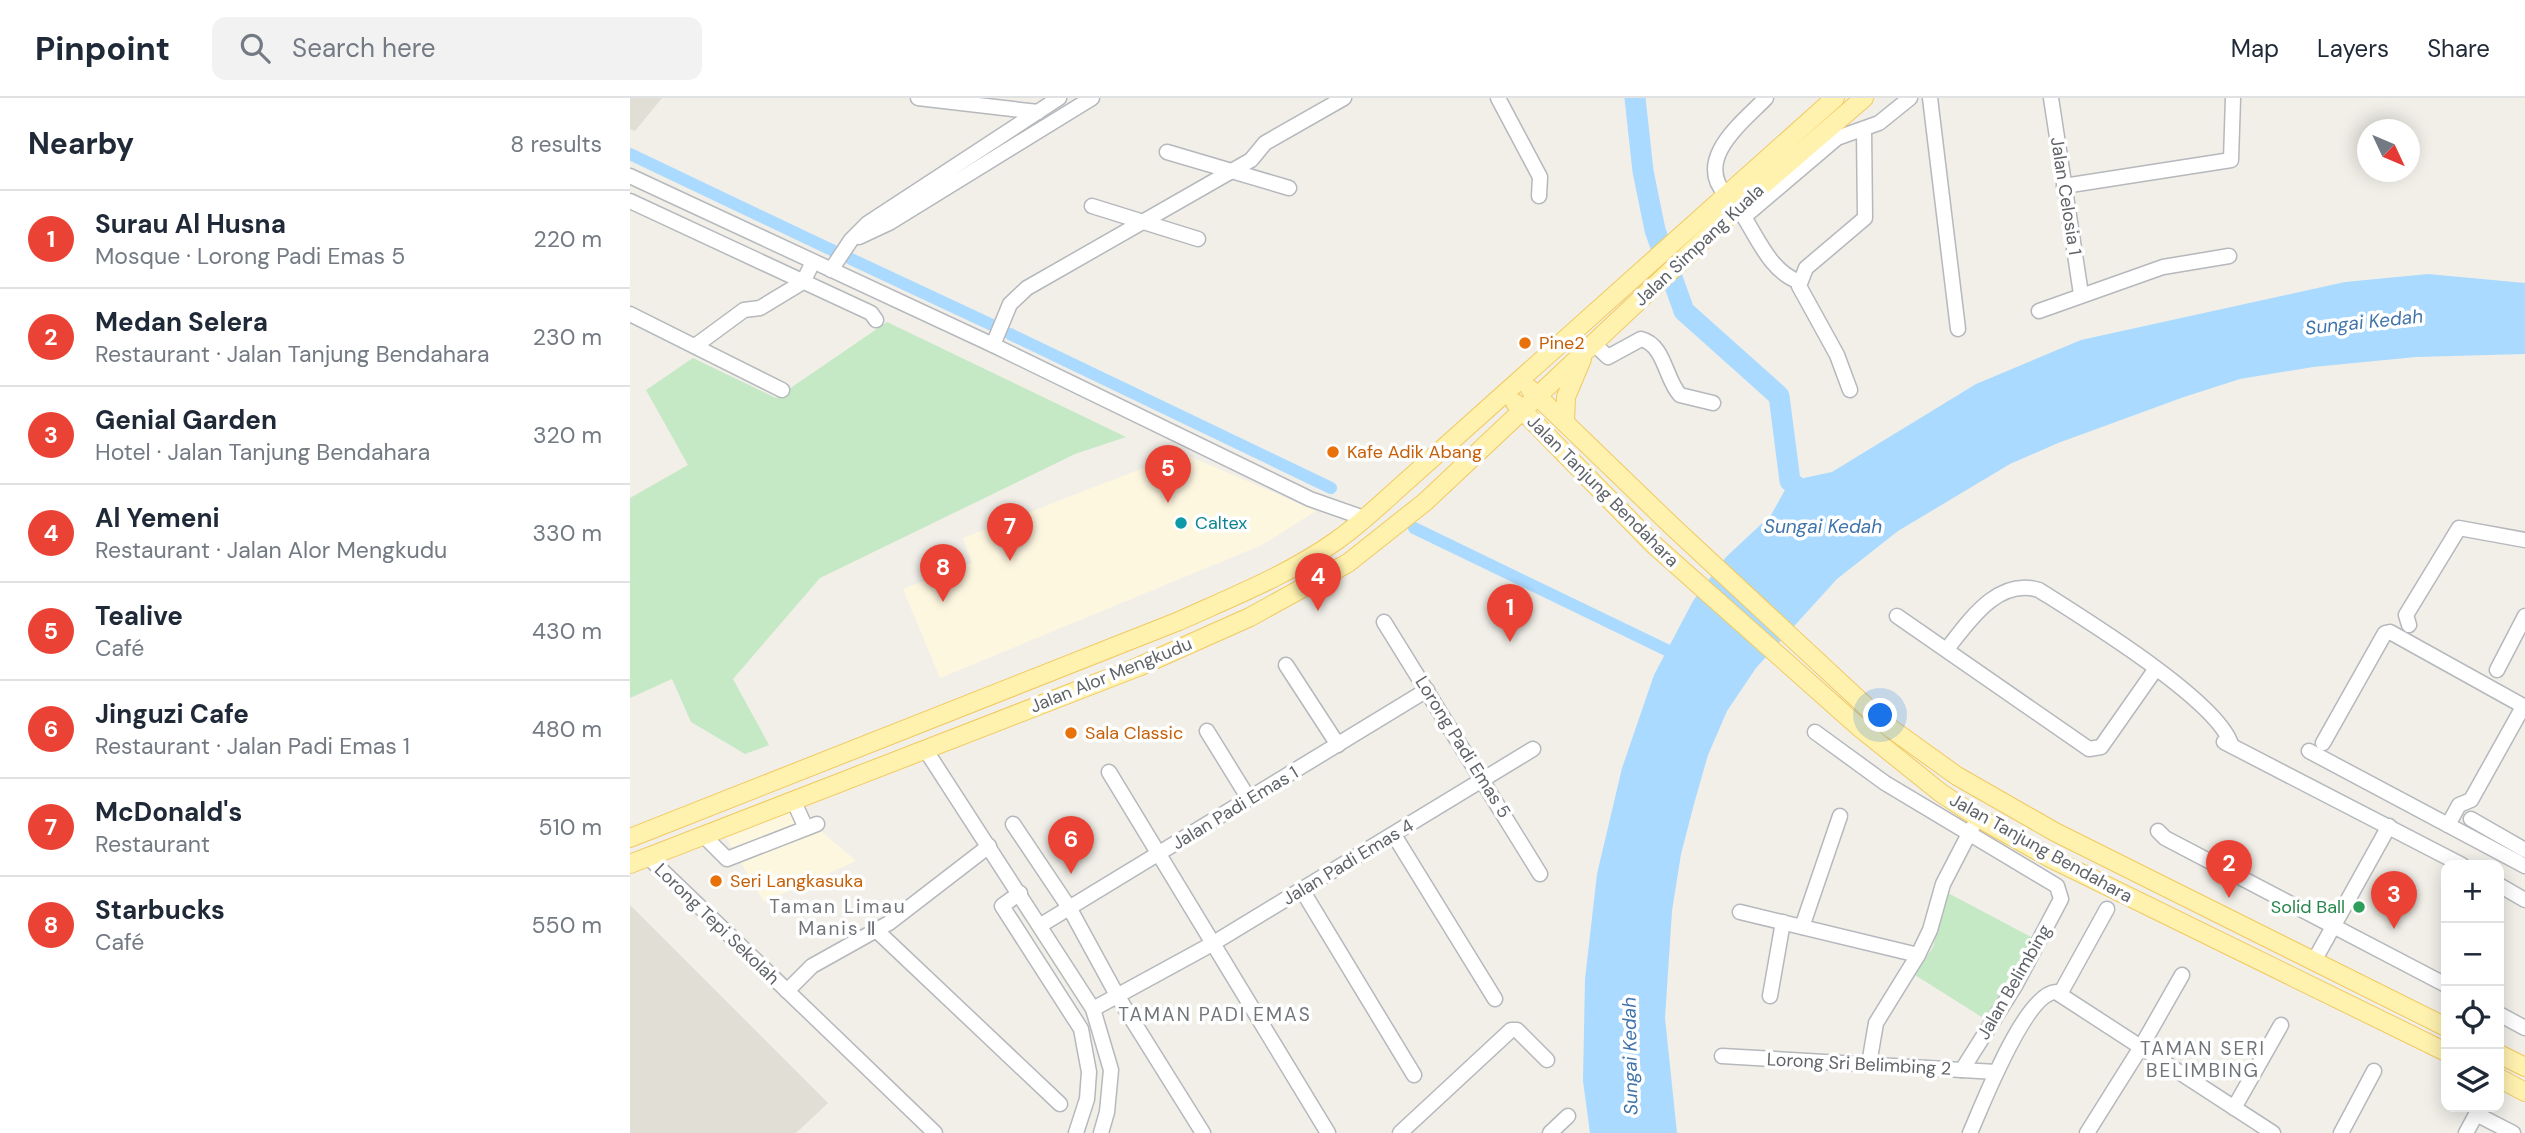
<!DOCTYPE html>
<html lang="en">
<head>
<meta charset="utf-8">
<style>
  :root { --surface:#fff; --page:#f2f2f3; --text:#1f2937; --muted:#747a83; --line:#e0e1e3; --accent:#ea4335 }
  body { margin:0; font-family:"DM Sans",sans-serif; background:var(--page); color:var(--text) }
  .controls { position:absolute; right:21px; bottom:21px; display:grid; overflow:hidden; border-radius:14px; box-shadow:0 4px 18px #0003 }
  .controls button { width:63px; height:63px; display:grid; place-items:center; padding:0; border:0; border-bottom:2px solid var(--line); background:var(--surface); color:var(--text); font:35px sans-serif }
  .compass { position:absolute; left:1727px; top:21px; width:63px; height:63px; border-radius:50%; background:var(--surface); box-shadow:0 4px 18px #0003; rotate:134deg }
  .you { position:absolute; left:1251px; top:618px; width:24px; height:24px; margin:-18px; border:5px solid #fff; border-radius:50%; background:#1a73e8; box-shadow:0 0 0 10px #1a73e833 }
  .badge { display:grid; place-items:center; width:46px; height:46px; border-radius:50%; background:var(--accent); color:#fff; font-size:23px; font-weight:700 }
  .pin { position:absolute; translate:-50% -58px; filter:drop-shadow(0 2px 4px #0008) }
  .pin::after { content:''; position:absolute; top:37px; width:24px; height:21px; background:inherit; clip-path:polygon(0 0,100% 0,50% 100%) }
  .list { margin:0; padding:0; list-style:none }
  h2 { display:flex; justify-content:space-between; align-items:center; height:91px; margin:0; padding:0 28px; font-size:30px }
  h2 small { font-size:23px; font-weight:400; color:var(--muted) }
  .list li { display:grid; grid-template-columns:46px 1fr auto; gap:21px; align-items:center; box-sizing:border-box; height:98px; padding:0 28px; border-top:2px solid var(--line) }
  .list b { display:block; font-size:26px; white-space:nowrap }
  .list p { margin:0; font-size:23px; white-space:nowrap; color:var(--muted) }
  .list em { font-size:23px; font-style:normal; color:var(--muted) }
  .icon { flex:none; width:38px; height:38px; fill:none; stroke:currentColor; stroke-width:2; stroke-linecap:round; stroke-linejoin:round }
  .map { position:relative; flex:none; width:1895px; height:1035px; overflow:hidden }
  header { display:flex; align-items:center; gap:42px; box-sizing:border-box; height:98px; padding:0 35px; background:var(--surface); border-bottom:2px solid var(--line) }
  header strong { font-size:33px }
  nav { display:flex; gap:38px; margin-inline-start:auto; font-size:24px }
  .search { width:490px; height:63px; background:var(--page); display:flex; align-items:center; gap:18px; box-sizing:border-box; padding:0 24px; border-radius:14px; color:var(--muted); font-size:26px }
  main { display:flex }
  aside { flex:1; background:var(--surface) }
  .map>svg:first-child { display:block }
  .commercial { fill:#fef7e0 }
  .education { fill:#e1ded6 }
  .green { fill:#c5e8c5 }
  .water { fill:#aadaff }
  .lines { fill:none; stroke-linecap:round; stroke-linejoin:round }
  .canal { stroke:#aadaff; stroke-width:12 }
  .river { stroke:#aadaff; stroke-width:21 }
  .minor-casing { stroke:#b5b8bc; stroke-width:17 }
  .major-casing { stroke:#f2c960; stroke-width:20 }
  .minor { stroke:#fff; stroke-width:14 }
  .major { stroke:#fff2af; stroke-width:18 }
  .food-dot { fill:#e8710a; stroke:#fff; stroke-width:2.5 }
  .culture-dot { fill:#0f9aa8; stroke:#fff; stroke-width:2.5 }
  .leisure-dot { fill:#2e9e5b; stroke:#fff; stroke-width:2.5 }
  .labels { text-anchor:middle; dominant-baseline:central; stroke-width:7; stroke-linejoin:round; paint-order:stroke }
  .street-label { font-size:18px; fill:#5f6368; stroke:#fff }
  .food-label { font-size:18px; fill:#c56008; stroke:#fff; text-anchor:start }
  .culture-label { font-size:18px; fill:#0d838f; stroke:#fff; text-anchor:start }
  .leisure-label { font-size:18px; fill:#27864d; stroke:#fff; text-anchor:end }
  .water-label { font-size:19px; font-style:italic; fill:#4174aa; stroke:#fff }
  .neighbourhood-label { font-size:19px; letter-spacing:2px; fill:#70757a; stroke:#fff }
</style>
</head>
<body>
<header>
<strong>Pinpoint</strong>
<div class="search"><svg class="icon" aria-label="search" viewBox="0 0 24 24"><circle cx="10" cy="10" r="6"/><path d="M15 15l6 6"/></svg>Search here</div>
<nav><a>Map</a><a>Layers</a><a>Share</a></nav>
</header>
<main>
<aside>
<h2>Nearby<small>8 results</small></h2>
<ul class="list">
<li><span class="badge">1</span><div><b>Surau Al Husna</b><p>Mosque · Lorong Padi Emas 5</p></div><em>220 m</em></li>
<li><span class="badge">2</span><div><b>Medan Selera</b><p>Restaurant · Jalan Tanjung Bendahara</p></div><em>230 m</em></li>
<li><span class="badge">3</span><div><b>Genial Garden</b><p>Hotel · Jalan Tanjung Bendahara</p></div><em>320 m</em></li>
<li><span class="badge">4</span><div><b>Al Yemeni</b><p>Restaurant · Jalan Alor Mengkudu</p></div><em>330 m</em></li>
<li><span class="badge">5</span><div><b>Tealive</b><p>Café</p></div><em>430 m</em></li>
<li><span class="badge">6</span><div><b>Jinguzi Cafe</b><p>Restaurant · Jalan Padi Emas 1</p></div><em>480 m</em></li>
<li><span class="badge">7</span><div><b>McDonald's</b><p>Restaurant</p></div><em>510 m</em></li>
<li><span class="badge">8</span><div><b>Starbucks</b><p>Café</p></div><em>550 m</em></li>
</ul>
</aside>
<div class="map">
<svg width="1895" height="1035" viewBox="0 0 1895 1035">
  <rect width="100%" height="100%" fill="#f1efe8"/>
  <g class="commercial">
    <path d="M 552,355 L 686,413 L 632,447 L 310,580 L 273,491 L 342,465 L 333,440 Z"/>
    <path d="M 163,709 L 226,763 L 134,804 L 94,736 Z"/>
  </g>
  <g class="education">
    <path d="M 0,0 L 32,0 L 5,33 L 0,31 Z"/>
    <path d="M 0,807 L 198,1005 L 166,1035 L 0,1035 Z"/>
  </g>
  <g class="green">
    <path d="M 257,224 L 496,339 L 445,356 L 190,480 L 103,581 L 139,647 L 115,656 L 61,624 L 42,581 L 0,600 L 0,400 L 58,367 L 16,292 L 63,260 L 146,300 Z"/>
    <path d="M 1318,795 L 1403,840 L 1355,921 L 1285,877 L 1303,849 Z"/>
  </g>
  <path class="water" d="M 1798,176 L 1895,185 L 1895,256 L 1786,259 L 1683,269 L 1610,281 L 1554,299 L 1428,345 L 1380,366 L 1268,433 L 1207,481 L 1126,570 L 1097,613 L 1078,657 L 1064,706 L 1051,756 L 1042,813 L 1035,920 L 1047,1035 L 960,1035 L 953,983 L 955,881 L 967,776 L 992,670 L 1024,577 L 1063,503 L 1096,459 L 1141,417 L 1160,383 L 1202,374 L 1346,286 L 1451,242 L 1715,184 Z"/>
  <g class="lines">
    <g class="canal">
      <path d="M 0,56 L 208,155"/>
      <path d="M 221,161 L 362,227"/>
      <path d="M 380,236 L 701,390"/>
      <path d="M 784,430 L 1049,558"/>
    </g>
    <path class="river" d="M 1005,0 L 1013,73 L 1025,132 L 1054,213 L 1149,298 L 1160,383 L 1180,401"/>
    <defs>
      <g id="minor">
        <path d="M 288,0 L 408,14"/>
        <path d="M 868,0 L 910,79 L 909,98"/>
        <path d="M 1300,0 L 1328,231"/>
        <path d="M 1421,0 L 1451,196"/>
        <path d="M 537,54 L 659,90"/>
        <path d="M 0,78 L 363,247 L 680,401 L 734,420"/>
        <path d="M 1434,88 L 1601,62 L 1603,0"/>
        <path d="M 1096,97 C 1063,61 1113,24 1136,0"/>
        <path d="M 0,103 L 241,215 L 246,222"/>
        <path d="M 462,108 L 568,141"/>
        <path d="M 1114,119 L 1207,40 L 1249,25 L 1280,0"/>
        <path d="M 1114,119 C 1129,143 1142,175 1170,184"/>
        <path d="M 229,139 L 259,125 L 462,0"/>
        <path d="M 201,172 L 221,142 L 238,125 L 429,0"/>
        <path d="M 1409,213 L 1533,169 L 1599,158"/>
        <path d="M 0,216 L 152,292"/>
        <path d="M 964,246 L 978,259 L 1011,241 C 1035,247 1035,281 1050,297 L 1083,305"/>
        <path d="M 363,247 L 380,206 L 397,190 L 621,62 L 635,45 L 714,0"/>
        <path d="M 65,248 L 114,212 L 130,210 L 173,184 L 183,164"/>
        <path d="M 1220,292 L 1207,257 L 1169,188 L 1176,170 L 1235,120 L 1234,31"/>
        <path d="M 1267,518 L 1459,651 L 1471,649 L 1525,572"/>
        <path d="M 754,524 L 910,776"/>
        <path d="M 1779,527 L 1776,517 L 1829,430 L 1895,442"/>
        <path d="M 1317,551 C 1339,523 1368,479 1409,492 C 1453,520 1587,602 1601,646"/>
        <path d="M 656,567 L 708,647"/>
        <path d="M 1867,572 L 1895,518"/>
        <path d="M 577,633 L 619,701"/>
        <path d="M 1185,634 L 1255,685 L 1427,788 L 1431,801 L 1385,888 L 1332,972"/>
        <path d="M 1594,644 L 1832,767"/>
        <path d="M 1693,645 L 1755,535 L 1760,534 L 1895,609"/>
        <path d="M 295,651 L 463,911 L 481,972 L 477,1014 L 471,1035"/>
        <path d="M 1679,653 L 1895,768"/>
        <path d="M 479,674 L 698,1035"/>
        <path d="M 163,702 L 176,730"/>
        <path d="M 1841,721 L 1895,752"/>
        <path d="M 383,726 L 440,811 L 488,899 L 573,1035"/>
        <path d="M 1818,727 L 1829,707 L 1841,702 L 1893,609"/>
        <path d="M 1528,733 L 1535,740 L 1816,887"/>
        <path d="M 73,737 L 97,761 L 187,726"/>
        <path d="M 764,737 L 865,901"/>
        <path d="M 18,759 L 305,1035"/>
        <path d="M 1869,787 L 1895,802"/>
        <path d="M 672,792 L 784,977"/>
        <path d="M 390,795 L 372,808 L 451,931 L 459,974 L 457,1001 L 446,1035"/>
        <path d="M 1110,814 L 1288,857"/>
        <path d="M 411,827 L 797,592"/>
        <path d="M 1172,829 L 1210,718"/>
        <path d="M 246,832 L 430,1006"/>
        <path d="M 1684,863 L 1759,728"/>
        <path d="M 157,893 L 182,868 L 259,825 L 359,748"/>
        <path d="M 1430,896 L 1477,811"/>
        <path d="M 1140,898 L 1153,824"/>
        <path d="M 463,911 L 582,846 L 903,651"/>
        <path d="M 1869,916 L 1895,930"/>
        <path d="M 1092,958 L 1366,974"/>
        <path d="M 1239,966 L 1246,925 L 1288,857 L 1300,832 L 1313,786 L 1342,730"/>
        <path d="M 1604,1010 L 1651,927"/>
        <path d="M 1846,1016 L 1883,1035"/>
        <path d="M 770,1035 L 881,932 L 887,932 L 917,962"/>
        <path d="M 920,1035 L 938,1018"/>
        <path d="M 1340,1035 C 1352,1008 1395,895 1426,894 L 1643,1035"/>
        <path d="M 1457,1035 L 1511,949 L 1552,877"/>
        <path d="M 1711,1035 L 1744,973"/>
        <path d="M 1836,1035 L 1850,1009"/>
      </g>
      <g id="major">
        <path d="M 900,291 L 1043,429 L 1256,627 L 1327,678 L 1425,734 L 1816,929"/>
        <path d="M 885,305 L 1023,446 L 1230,630 L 1311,695 L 1347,719 L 1420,760 L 1816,954"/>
        <path d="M 935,325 L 936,299 L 952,261"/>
        <path d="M 0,740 L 549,523 C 602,499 658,477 706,443 C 732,425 756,401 780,380 L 1205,0"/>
        <path d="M 0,766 L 508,569 L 620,519 L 718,465 L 795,404 L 1118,100 L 1234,0"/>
        <path d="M 1869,956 L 1895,969"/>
        <path d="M 1869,980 L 1895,994"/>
      </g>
    </defs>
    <use href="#minor" class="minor-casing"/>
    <use href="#major" class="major-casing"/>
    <use href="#minor" class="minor"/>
    <use href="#major" class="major"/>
  </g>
  <g class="food-dot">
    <circle cx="895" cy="245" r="7"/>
    <circle cx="703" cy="354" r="7"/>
    <circle cx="441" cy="635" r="7"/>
    <circle cx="86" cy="783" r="7"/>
  </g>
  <circle class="culture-dot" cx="551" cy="425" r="7"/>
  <circle class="leisure-dot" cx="1729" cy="809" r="7"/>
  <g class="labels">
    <g class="street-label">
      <text transform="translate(1436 98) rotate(81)">Jalan Celosia 1</text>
      <text transform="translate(1069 147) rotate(-43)">Jalan Simpang Kuala</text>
      <text transform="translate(973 393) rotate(45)">Jalan Tanjung Bendahara</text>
      <text transform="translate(481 577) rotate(-22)">Jalan Alor Mengkudu</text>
      <text transform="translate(833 649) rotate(58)">Lorong Padi Emas 5</text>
      <text transform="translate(605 710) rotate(-31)">Jalan Padi Emas 1</text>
      <text transform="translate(1411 750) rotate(29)">Jalan Tanjung Bendahara</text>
      <text transform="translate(718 764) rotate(-31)">Jalan Padi Emas 4</text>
      <text transform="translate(87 826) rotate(44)">Lorong Tepi Sekolah</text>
      <text transform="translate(1384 884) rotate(-60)">Jalan Belimbing</text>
      <text transform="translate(1229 966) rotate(3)">Lorong Sri Belimbing 2</text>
    </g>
    <g class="food-label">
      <text x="909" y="245">Pine2</text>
      <text x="717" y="354">Kafe Adik Abang</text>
      <text x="455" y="635">Sala Classic</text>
      <text x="100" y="783">Seri Langkasuka</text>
    </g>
    <g class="culture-label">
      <text x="565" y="425">Caltex</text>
    </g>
    <g class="leisure-label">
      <text x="1715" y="809">Solid Ball</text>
    </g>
    <g class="water-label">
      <text transform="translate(1734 224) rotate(-6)">Sungai Kedah</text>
      <text x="1193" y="428">Sungai Kedah</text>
      <text transform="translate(1000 958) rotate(-91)">Sungai Kedah</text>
    </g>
    <g class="neighbourhood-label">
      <text x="208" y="808">Taman Limau<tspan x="208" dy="22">Manis Ⅱ</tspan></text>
      <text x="585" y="916">TAMAN PADI EMAS</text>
      <text x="1573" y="950">TAMAN SERI<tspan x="1573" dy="22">BELIMBING</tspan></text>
    </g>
  </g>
</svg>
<div class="controls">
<button>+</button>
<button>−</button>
<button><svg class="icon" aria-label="locate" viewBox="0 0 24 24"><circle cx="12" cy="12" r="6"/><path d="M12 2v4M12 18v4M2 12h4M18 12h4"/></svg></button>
<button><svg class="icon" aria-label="layers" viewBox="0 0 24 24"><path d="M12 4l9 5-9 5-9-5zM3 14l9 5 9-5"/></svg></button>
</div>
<svg class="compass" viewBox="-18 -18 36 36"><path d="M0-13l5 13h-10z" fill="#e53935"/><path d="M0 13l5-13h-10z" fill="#747a83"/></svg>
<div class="you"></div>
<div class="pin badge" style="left:880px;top:544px">1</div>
<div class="pin badge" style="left:1599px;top:800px">2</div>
<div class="pin badge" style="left:1764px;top:831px">3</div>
<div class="pin badge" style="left:688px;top:513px">4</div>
<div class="pin badge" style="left:538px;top:405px">5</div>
<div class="pin badge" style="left:441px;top:776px">6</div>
<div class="pin badge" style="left:380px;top:463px">7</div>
<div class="pin badge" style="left:313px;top:504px">8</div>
</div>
</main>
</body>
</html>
